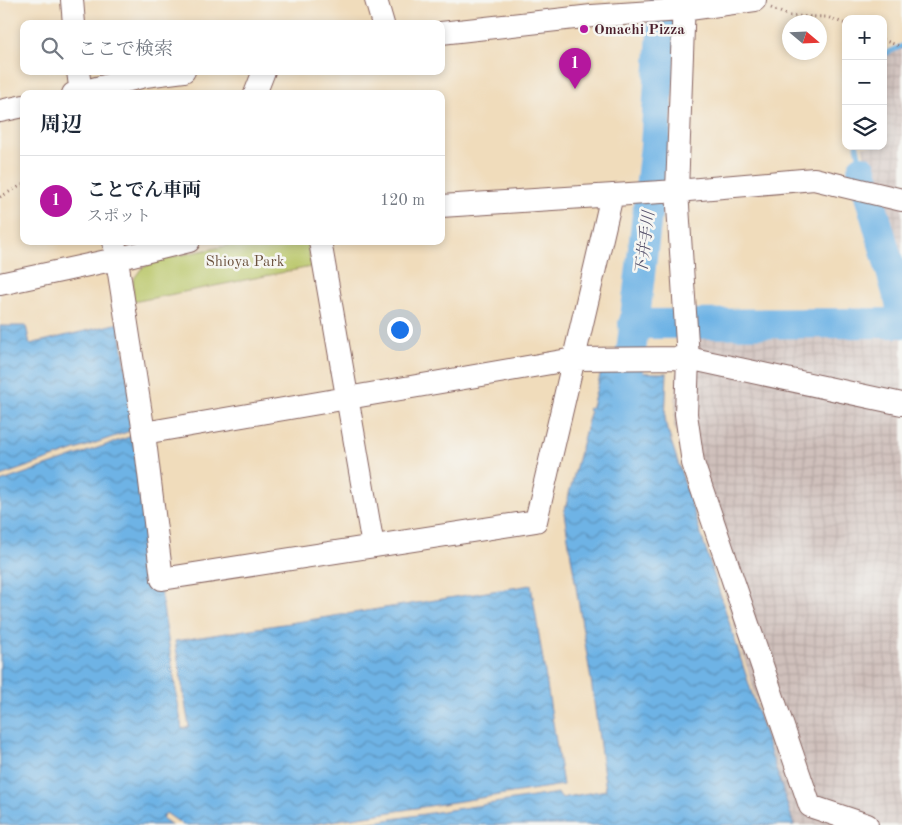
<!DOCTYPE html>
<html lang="ja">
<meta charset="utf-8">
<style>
body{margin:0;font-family:"Old Standard TT","Noto Serif JP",serif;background:#f2f2f3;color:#1f2937}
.controls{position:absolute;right:15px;top:15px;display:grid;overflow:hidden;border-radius:10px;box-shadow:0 2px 8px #0003}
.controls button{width:45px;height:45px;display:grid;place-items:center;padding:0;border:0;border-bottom:1px solid #e0e1e3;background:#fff;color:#1f2937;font:25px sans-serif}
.compass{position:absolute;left:782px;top:15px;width:45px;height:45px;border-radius:50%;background:#fff;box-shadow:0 2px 8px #0003;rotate:109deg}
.you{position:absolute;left:399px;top:329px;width:18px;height:18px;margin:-12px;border:4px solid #fff;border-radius:50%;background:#1a73e8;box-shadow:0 0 0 8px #1a73e833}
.badge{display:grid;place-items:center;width:32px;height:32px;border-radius:50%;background:#b5179e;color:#fff;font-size:16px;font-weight:700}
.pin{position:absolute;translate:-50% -41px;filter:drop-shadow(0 1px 2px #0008)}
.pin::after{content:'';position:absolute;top:26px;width:18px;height:15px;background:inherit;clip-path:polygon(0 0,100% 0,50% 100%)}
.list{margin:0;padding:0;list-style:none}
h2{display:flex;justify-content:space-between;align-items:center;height:65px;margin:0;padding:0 20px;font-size:21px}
h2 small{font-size:16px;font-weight:400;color:#747a83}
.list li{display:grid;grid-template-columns:32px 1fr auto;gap:15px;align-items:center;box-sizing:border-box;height:90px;padding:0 20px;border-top:1px solid #e0e1e3}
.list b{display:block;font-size:19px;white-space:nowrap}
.list p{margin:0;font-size:16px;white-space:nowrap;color:#747a83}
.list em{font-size:16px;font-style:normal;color:#747a83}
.icon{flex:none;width:28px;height:28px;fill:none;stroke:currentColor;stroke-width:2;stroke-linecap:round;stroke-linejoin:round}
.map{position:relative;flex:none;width:902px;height:825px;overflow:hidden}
.search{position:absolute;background:#fff;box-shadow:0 2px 8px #0003;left:20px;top:20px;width:425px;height:55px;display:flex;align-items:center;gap:12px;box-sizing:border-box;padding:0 18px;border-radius:10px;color:#747a83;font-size:19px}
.panel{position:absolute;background:#fff;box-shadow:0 2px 8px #0003;left:20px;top:90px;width:425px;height:155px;border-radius:10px}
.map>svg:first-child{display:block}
.industrial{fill:url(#industrial-grid)}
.park{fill:#b9c668;stroke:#82724a}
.water{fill:url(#water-waves);stroke:#5c6988}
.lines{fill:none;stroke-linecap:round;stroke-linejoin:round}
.stream{stroke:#6eb3e5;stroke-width:5}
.river{stroke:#6eb3e5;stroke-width:30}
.minor-casing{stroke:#84615d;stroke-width:24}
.path{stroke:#84615d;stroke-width:3;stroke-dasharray:1 4;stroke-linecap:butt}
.minor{stroke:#fff;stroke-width:22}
.poi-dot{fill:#b5179e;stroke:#f6f6f2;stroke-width:2}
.labels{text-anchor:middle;stroke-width:5;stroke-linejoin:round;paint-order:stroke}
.poi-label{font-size:15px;font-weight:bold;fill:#4a1f2b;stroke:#f6f6f2;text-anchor:start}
.park-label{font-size:15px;fill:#6b513d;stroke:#f6f6f2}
.water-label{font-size:16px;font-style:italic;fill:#57536c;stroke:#f6f6f2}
</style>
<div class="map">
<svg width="902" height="825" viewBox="0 0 902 825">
<defs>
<pattern id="industrial-grid" width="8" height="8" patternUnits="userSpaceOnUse" patternTransform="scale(1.25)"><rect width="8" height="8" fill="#cfc0bb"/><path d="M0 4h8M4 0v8" fill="none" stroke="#b3a5a1"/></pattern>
<pattern id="water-waves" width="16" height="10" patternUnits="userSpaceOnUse" patternTransform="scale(1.25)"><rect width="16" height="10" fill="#6eb3e5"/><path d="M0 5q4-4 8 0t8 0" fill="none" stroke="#5c91ba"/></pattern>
</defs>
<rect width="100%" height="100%" fill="#f6f6f2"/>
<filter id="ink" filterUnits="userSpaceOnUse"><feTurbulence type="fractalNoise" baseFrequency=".02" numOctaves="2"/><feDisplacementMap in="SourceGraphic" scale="10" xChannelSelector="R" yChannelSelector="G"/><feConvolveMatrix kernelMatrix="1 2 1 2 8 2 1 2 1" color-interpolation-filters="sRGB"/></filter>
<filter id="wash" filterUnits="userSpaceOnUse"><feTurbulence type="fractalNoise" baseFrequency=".0096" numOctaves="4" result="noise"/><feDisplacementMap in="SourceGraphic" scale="20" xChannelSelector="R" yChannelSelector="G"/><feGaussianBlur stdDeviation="1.12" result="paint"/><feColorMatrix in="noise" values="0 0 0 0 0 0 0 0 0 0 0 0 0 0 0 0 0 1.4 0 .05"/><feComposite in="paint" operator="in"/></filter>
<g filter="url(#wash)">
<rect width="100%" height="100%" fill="#f0dcbb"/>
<path class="industrial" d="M902,47V308L862,146H883V56Z
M902,323V825H794L674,425L679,335Z"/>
<path class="park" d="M250,241H307L311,267L133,302V280L141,269L157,260Z"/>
<path class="water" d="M119,323L134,421L130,431L0,476V326H26L30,344Z
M601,372L667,373L665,422L794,825H354L558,793L561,798L606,790L591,680L564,513L590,413L588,409L592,407Z
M132,436L137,440L182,729L189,727L175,641L531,585L563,785L308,825H183L166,813L162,818L172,825H0V482Z"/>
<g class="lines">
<path class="stream" d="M883,55L902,46
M846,76V90
M857,146L862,170"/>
<path class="river" d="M862,170L902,310
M633,324L902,323
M624,412L655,146L664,0"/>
</g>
</g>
<g filter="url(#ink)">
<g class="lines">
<defs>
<path id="minor" d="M72,0L74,24
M376,0L383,24
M441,33L592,16L682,10L755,0
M78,71L81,94
M73,94L145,76L184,71
M255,94L264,71
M0,111L24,106
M441,206L677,191L814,179L902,200
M114,241L144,433L162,579L536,521L612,195
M320,241L373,546
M0,284L116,259L189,241
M144,433L574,359L688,358L677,191L684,0
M867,825L810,806L693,463L686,414L688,358L902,404"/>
</defs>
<use href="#minor" class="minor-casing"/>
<path class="path" d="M771,8L789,16L827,17L846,24
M883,40L902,47
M0,197L24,184"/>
<use href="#minor" class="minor"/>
</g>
</g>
<circle class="poi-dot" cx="584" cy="29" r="5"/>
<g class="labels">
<g class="poi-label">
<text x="594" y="34">Omachi Pizza</text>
</g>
<g class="park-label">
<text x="245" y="266">Shioya Park</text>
</g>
<g class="water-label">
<text transform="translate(644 243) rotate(-83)" y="6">下井手川</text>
</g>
</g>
</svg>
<div class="controls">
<button>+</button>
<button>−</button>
<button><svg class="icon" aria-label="layers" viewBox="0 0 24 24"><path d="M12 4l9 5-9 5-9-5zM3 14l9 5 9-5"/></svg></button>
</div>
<svg class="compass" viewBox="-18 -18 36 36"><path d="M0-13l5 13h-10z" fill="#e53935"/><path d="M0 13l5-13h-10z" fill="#747a83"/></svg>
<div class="you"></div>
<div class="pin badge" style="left:575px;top:89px">1</div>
<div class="search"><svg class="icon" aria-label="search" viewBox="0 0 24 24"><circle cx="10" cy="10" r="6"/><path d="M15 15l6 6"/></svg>ここで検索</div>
<section class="panel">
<h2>周辺<small></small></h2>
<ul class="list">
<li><span class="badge">1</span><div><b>ことでん車両</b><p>スポット</p></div><em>120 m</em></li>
</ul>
</section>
</div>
